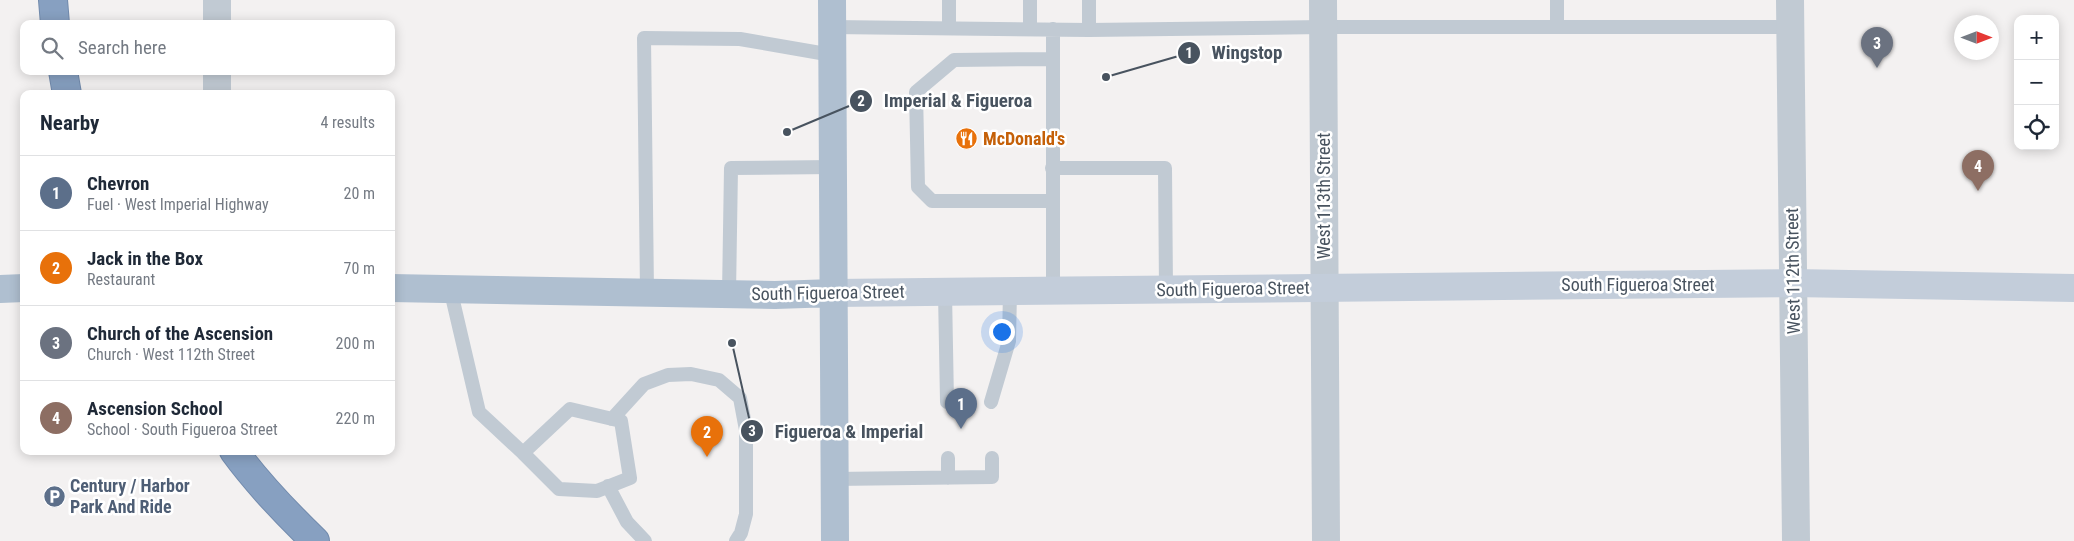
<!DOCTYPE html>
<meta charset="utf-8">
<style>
body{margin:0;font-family:"Roboto Condensed",sans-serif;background:#f2f2f3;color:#1f2937}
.controls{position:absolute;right:15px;top:15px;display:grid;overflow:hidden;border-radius:10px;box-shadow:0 2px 12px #0003}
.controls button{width:45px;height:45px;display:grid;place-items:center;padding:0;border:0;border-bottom:1px solid #e0e1e3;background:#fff;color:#1f2937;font:25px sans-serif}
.compass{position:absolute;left:1954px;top:15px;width:45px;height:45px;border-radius:50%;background:#fff;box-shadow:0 2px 12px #0003;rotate:90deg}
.you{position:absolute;left:1001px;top:331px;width:18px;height:18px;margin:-12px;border:4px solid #fff;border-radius:50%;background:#1a73e8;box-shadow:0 0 0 8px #1a73e833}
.badge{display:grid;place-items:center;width:32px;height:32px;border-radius:50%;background:#7c3aed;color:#fff;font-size:16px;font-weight:700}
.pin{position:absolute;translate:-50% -41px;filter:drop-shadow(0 1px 2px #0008)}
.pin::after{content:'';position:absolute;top:26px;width:18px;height:15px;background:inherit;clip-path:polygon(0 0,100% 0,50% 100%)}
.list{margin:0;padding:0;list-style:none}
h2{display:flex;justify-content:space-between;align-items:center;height:65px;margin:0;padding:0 20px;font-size:21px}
h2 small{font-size:16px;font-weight:400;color:#747a83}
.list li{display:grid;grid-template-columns:32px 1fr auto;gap:15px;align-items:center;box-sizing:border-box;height:75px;padding:0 20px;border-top:1px solid #e0e1e3}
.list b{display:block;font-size:19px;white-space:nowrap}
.list p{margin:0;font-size:16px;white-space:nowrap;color:#747a83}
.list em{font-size:16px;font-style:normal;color:#747a83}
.icon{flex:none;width:28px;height:28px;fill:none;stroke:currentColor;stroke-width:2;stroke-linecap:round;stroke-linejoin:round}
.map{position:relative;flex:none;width:2074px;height:541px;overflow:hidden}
.search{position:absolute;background:#fff;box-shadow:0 2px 12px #0003;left:20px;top:20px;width:375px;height:55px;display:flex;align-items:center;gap:12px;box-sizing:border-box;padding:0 18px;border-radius:10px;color:#747a83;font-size:19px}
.panel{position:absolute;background:#fff;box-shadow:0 2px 12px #0003;left:20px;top:90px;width:375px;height:365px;border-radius:10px}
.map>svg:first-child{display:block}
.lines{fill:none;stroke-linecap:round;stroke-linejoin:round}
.highway-casing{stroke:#728bad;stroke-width:30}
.lane{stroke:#c1cad3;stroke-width:14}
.street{stroke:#c1cad3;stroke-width:28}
.secondary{stroke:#c3cdda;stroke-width:28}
.primary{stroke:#afbfd0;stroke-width:28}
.highway{stroke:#87a0c1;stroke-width:28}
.labels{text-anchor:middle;stroke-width:5;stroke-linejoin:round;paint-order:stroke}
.food-label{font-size:18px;font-weight:bold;fill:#c56008;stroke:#fff;text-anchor:start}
.street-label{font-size:18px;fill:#48535f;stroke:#fff}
.service-label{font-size:18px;font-weight:bold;fill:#4e5e75;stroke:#fff;text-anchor:start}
.leader{fill:none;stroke:#48535f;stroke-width:2}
.callout-dot{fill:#48535f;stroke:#fff;stroke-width:2}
.mark-label{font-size:15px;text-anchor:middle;font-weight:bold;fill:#fff}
.callout-label{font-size:19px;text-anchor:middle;font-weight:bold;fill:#48535f;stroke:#fff;stroke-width:5;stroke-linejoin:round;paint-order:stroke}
</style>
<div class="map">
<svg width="2074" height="541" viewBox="0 0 2074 541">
<rect width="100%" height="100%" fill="#f3f1f1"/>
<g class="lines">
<defs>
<path id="highway" d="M53,0L55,24
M63,71L67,94
M234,451C258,484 286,513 315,541"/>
</defs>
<use href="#highway" class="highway-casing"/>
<path class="lane" d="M949,0V28
M1030,0V29
M1089,0V30
M1557,0V27
M832,27L1089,30L1323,27H1790
M1053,29V291
M1053,59L954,60L916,92L918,187L932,201H1053
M1052,168H1165L1166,290
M450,288L479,412L523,453L570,409L621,421L630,478L597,491L559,489L523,453
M647,292L644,38L740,39L832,55
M945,292L947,402
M729,294L731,168L833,167
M991,402L1009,341L1010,291
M612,419L644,384L668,375L691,374L719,380L740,398L746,430V514L741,533L736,541
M948,458V478
M834,479L992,477V458
M608,486L627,522L645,541"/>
<path class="street" d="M1323,0L1326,541
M1790,0L1796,541
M217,24V0
M217,94V71"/>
<path class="secondary" d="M834,293L1793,283L2074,288"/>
<path class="primary" d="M832,0L835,541
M391,288L775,295L834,293
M0,289L24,288"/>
<use href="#highway" class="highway"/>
</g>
<defs>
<symbol id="restaurant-disc" viewBox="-11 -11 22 22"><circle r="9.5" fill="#e8710a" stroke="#fff"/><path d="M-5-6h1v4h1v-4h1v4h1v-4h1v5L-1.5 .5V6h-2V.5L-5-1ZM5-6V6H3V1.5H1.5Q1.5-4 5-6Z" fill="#fff"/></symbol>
<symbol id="parking-disc" viewBox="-11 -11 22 22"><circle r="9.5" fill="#5c6f8a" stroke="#fff"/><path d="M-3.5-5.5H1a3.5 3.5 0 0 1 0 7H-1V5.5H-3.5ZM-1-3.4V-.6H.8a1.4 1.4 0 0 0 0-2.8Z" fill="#fff"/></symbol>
</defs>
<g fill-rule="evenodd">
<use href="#restaurant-disc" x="954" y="126" width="25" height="25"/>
<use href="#parking-disc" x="42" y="484" width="25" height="25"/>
</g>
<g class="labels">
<g class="food-label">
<text x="983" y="145">McDonald's</text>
</g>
<g class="street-label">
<text transform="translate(1324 196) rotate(-90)" y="6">West 113th Street</text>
<text transform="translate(1793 271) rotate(-91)" y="6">West 112th Street</text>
<text x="1638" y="291">South Figueroa Street</text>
<text transform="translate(1233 289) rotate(-1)" y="6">South Figueroa Street</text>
<text transform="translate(828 293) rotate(-1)" y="6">South Figueroa Street</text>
</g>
<g class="service-label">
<text x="70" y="492">Century / Harbor<tspan x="70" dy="21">Park And Ride</tspan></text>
</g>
</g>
<path class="leader" d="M1106 77L1189 53M787 132L861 101M732 343L752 431"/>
<g class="callout-dot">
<circle cx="1106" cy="77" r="5"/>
<circle cx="787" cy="132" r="5"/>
<circle cx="732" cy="343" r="5"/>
<circle cx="1189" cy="53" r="12"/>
<circle cx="861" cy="101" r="12"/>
<circle cx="752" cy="431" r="12"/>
</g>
<g class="mark-label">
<text x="1189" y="58">1</text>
<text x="861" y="106">2</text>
<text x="752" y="436">3</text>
</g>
<g class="callout-label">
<text x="1247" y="59">Wingstop</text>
<text x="958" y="107">Imperial &amp; Figueroa</text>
<text x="849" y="438">Figueroa &amp; Imperial</text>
</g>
</svg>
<div class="controls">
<button>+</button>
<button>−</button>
<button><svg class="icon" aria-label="locate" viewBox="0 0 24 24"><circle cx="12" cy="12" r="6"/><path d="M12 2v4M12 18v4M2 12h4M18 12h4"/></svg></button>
</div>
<svg class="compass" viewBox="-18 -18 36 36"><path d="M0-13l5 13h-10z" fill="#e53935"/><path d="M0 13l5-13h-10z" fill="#747a83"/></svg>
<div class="you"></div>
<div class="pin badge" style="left:961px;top:429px;background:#5c6f8a">1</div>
<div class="pin badge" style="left:707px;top:457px;background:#e8710a">2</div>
<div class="pin badge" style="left:1877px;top:68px;background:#6b7280">3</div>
<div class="pin badge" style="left:1978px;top:191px;background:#8d6e63">4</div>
<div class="search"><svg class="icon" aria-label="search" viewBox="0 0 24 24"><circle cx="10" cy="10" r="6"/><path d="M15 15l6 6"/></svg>Search here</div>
<section class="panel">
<h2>Nearby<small>4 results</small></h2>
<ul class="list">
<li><span class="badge" style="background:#5c6f8a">1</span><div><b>Chevron</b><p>Fuel · West Imperial Highway</p></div><em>20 m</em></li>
<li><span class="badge" style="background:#e8710a">2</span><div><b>Jack in the Box</b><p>Restaurant</p></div><em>70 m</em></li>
<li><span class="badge" style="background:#6b7280">3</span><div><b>Church of the Ascension</b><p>Church · West 112th Street</p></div><em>200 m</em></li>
<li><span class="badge" style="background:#8d6e63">4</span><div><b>Ascension School</b><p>School · South Figueroa Street</p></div><em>220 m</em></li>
</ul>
</section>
</div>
